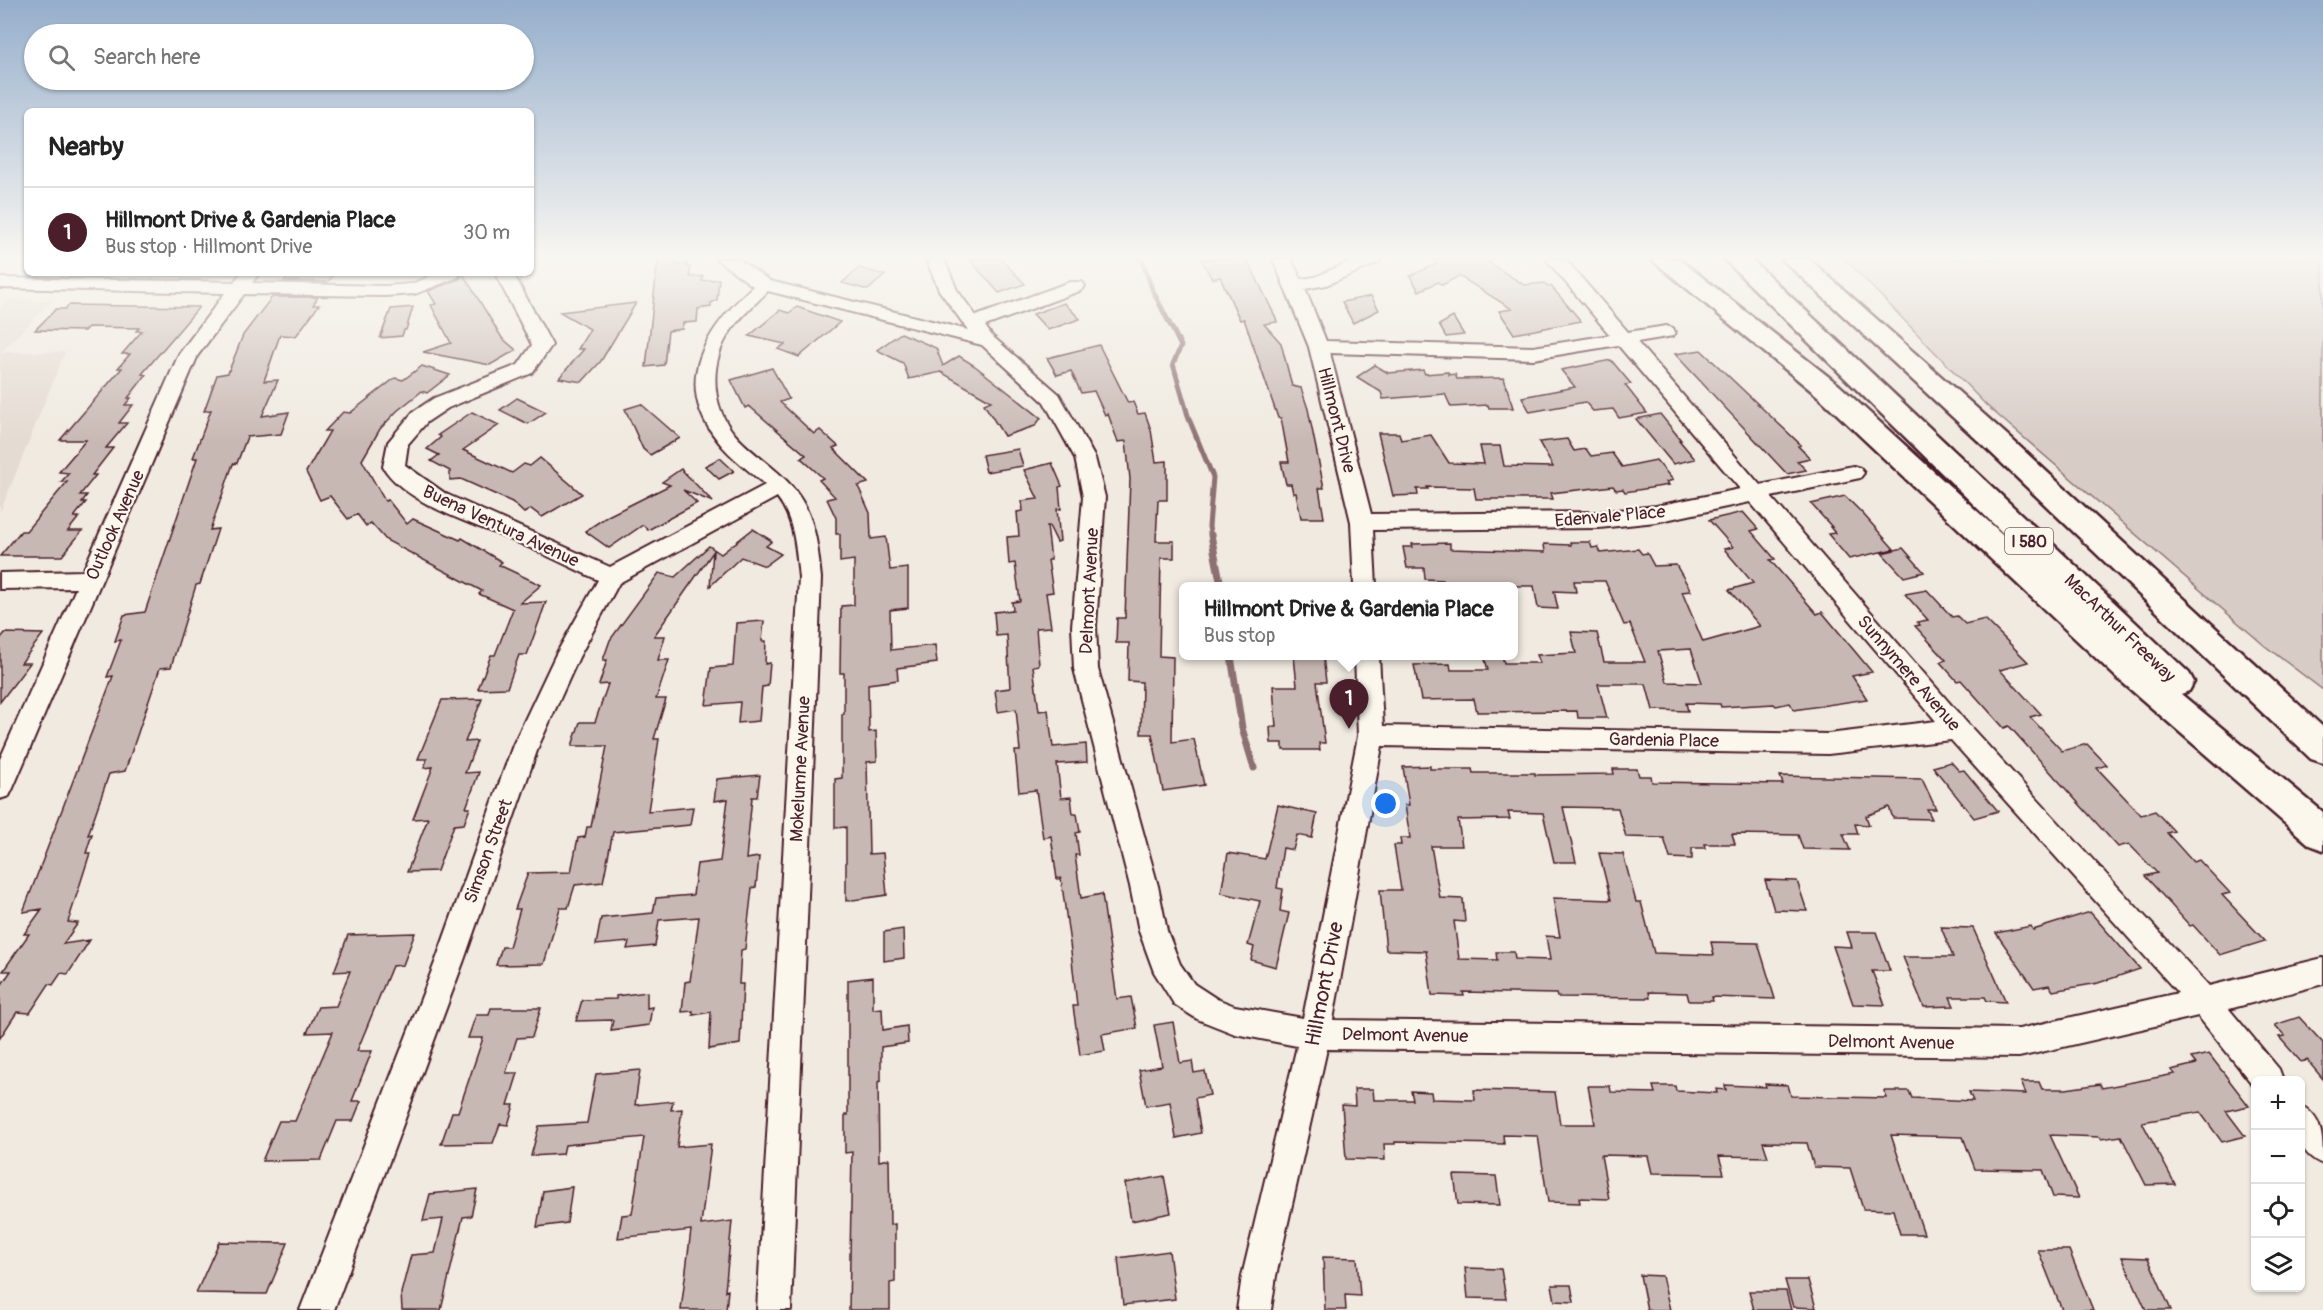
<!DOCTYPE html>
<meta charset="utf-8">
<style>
body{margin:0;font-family:Pangolin,sans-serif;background:#f2f2f2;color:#222}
.controls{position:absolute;right:18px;bottom:18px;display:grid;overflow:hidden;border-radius:9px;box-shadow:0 2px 4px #0004}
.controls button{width:54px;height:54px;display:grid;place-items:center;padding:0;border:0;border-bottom:2px solid #e0e0e0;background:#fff;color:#222;font:30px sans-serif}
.you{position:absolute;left:1386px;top:804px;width:21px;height:21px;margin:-15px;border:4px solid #fff;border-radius:50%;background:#1a73e8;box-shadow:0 0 0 9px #1a73e833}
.badge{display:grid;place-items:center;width:39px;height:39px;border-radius:50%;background:#4a1f2b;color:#fff;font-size:20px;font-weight:700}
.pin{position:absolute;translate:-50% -50px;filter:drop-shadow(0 2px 3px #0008)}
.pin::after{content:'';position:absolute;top:32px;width:21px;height:18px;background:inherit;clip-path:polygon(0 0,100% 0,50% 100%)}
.popup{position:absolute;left:1179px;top:582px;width:339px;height:78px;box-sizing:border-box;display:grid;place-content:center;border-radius:9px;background:#fff;filter:drop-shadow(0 2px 4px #0005);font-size:20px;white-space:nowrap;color:#767676}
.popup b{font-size:22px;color:#222}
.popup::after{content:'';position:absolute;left:50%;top:100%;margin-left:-12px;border:12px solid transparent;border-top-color:#fff}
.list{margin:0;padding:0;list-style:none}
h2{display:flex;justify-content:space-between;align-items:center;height:78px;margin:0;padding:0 24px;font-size:26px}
h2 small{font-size:20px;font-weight:400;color:#767676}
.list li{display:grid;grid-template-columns:39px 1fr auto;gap:18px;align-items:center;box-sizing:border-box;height:90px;padding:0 24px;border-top:2px solid #e0e0e0}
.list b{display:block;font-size:22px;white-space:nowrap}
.list p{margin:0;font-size:20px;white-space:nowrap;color:#767676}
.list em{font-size:20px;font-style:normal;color:#767676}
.icon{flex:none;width:33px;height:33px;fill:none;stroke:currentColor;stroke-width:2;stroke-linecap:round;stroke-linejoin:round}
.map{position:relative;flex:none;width:2323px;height:1310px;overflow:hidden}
.search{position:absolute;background:#fff;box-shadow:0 2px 4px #0004;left:24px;top:24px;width:510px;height:66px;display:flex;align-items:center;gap:15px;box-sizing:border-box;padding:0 21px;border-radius:33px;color:#767676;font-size:22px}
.panel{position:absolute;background:#fff;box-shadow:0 2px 4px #0004;left:24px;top:108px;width:510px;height:168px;border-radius:9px}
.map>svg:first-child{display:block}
.built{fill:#e4dbd2}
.green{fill:#d8ccc6;stroke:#917678;stroke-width:1.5}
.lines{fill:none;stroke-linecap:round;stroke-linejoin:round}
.stream-far1{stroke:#8c6f72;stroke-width:5}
.stream{stroke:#8c6f72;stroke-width:7}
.building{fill:#c8b8b3;stroke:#4a1f2b;stroke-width:1.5;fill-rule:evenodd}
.minor-casing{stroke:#4a1f2b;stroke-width:4}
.highway-casing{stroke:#4a1f2b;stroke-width:5}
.minor{fill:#fbf7ec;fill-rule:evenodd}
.highway{fill:#fbf7ec;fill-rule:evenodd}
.labels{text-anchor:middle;stroke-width:4.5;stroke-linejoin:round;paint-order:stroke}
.shield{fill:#fbf7ec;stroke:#7f6065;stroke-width:1.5}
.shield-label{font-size:16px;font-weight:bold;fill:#4a1f2b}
.street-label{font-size:18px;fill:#4a1f2b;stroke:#fbf7ec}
.near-street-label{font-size:21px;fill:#4a1f2b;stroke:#fbf7ec}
</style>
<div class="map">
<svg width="2323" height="1310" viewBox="0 0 2323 1310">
<rect width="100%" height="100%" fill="#f0eae0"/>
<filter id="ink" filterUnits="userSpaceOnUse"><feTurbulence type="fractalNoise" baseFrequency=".0167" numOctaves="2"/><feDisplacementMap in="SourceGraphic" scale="12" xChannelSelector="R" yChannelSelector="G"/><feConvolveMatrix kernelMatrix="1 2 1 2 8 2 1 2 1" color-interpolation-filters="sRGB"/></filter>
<g filter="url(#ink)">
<path class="built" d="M8,300L52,301L1,352H65L0,512V308Z"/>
<path class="green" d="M1845,259H2323V690L2265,646L1986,405Z"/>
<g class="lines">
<path class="stream-far1" d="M1139,259L1142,260L1152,289L1181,346L1173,364L1189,419L1213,477L1209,527L1211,537"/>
<path class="stream" d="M1211,535L1221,586
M1231,656L1242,728L1254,768"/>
</g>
<path class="building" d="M658,259H676L675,264L679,263V265L687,264V267H690V277L703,276L702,281L719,279L717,300L711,303V307L698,309L697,322L683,323L682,329L668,331L664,365L646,367Z
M969,259H1001L1025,284L999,293Z
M1201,259H1247L1276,318L1277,322L1264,324L1281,343L1292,386L1301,388L1308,409L1324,488H1319L1324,518H1301L1296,493H1293L1291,484H1286L1281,462H1289L1281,418H1278L1244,319L1240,320L1220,277L1212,279Z
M1432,259H1494L1488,262L1524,285L1545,283L1548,287L1551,286L1581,321L1514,334L1499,311L1512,309L1459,276L1442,285L1438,282L1419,291L1410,276L1438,263Z
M859,268L885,275L868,290L842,283Z
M291,273H335L328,282L284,281Z
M463,274L502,338L516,350L490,365L423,352L451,343L431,305L436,304L428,291L459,279Z
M1371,296L1379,310L1353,323L1342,302Z
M272,297H318L313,305H319L296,336L280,335L264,381L278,380L262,416L289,412L281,434L247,437L237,463L233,464L210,530L218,529L200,584L196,585L171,667L160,668L125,771L109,774L88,835L92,834L86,853H90L68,922L78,923L63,944L90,940L68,974L61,973L53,985L49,984L30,1013L17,1012L0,1038V987L11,971H3L29,934H24L42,909L23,912L113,676L107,677L121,640L115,641L124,615L145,612L197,458H193L211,410L204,411L217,375L228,373L243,335Z
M636,303L601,361L582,382L559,378L584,349H578L590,329L560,312Z
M1064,303L1080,319L1048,330L1033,314Z
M69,305L199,307L142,374L146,375L128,398H131L125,405H133L119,423H127L106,448H113L92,475H96L80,495H87L82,502H86L74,517H79L68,531H82L62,556H0L21,531H26L67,482H61L69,473L59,472L86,440H60L122,368H118L130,354H122L142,331H136L139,328L88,327L84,331L35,330L56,309H65Z
M413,307L406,330H404L402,336L380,338L391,309Z
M797,307L840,322L799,357L778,349L785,344L749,336L780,310L789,313Z
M1453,317L1464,335L1446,337L1439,325Z
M901,333L936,348L943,366L959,356L975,366L1041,418L1035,426L1004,436L984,404L991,401L941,372L909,379L903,363L877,350Z
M1099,345L1128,403L1133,402L1138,414L1145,413L1151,430L1156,462L1167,461V500H1158L1156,541H1174V558H1161L1159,656L1173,657L1172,742L1194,739L1204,785L1163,791L1152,734H1141L1142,682L1128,681L1129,643H1116L1117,618H1125L1130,479L1126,441L1118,442L1108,414L1105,415L1094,391L1081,393L1071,371L1057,375L1047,358Z
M1701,350L1801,445L1798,446L1810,458L1797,461L1806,470L1787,474L1675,354Z
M1611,360L1631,384L1625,385L1647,413L1619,418L1613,409L1593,411L1585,402L1530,412L1522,397L1575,387L1561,370Z
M1375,365L1388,373L1423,370L1425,374L1448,372L1449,375L1455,374L1457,379L1504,378L1513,408H1489L1488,405L1451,407L1445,394L1383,399L1381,392L1357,377Z
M422,366L450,375L427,393L422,391L397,411L380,429L362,460L385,501L388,500L407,524L413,519L460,540L462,538L502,562L499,565L541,585L520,603L546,602L527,655H519L507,688L478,689L491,655H495L513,609L479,594L482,591L386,540L371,523L366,526L357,514L348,519L330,496L320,500L306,472L330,431H325L343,412L350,413L395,378L403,380Z
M772,368L789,399L780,402L814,434L820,430L838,446L833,448L868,483L858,486L870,513L871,539L886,537L890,570L908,568V608L890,610L891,650L935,645L937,663L897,668L898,680L868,684L869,732L876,731L877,761L867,762L869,854L883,853L887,895L846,901V827L835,828V779L842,778V714H844V673H840L841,606L854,605V560L840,562V534H836V518L827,499L835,497L819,480L823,478L801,458L806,455L749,406L745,408L731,380Z
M517,398L546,412L528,424L500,410Z
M641,404L680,438L650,455L643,449L625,409Z
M472,412L499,425L463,450L512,473L524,464L530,466L540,458L582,494L542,517L531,509L524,513L512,502L461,479L450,480V471L431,461L439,455L427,449L441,437L438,435Z
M1660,414L1681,440H1679L1695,459L1673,464L1636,419Z
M1378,433H1399L1401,440L1431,435L1449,463L1484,464L1480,446H1500L1504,466L1553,467L1539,442L1567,439L1574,451L1586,449L1591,456L1612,453L1622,467L1656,460L1673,480L1666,482L1669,485L1625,492L1623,489L1616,490L1613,486L1551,493L1553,499H1476L1474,488L1427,487L1428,489H1417L1418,495L1393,496Z
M1018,449L1023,466L986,472L982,455Z
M720,458L734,471L719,479L705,466Z
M1052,463L1062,486L1059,487L1061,509H1057L1060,541L1057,542L1049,526H1047L1051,560H1048L1053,592L1046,593L1051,627L1036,628L1039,665L1033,666L1039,711L1048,710L1053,747L1086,744L1087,762L1057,764L1061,798L1071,797L1073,814H1077L1080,832L1076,833L1079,855H1075L1081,898L1102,894L1117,999L1131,997L1137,1028L1102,1034L1105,1051L1080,1055L1073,1006H1077L1071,951L1061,878L1057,879L1051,836L1043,838L1036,790L1019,792L1015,751H1020L1016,709L998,712L995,690L1010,688L1007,635L996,636L994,612L1013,610L1012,602L1020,601L1015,563L1009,564L1007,537L1019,536L1017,512L1023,511L1022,501L1038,499L1024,470Z
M681,469L713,502L683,490L697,503L648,530L643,525L609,548L585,531L608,516L670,485L662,482Z
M1845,496L1863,514L1894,549L1849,559L1828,534L1835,533L1830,527H1832L1811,504Z
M1743,512L1758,529L1751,531L1775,559L1770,560L1817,614L1822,612L1872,672L1852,676L1867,699L1794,710L1790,703L1776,706L1774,704L1721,707L1720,704L1686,703L1688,711L1653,710L1646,684H1598L1607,718H1578L1577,711L1477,712L1474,699L1421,700L1414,665L1450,664L1451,670H1488L1484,656H1502L1504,663H1540L1537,655L1576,653L1571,632L1597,633L1604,662H1645L1630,624L1624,625L1605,581H1574L1576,592L1554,591L1558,609L1538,608L1534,586H1444L1443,580L1425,579L1424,568H1407L1403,547H1413L1412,544L1450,543V549L1545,552L1544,544L1571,545L1570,542H1590L1592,548L1598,547L1601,553L1638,549L1642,554L1647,553L1654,566L1676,565L1691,591L1682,592L1703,642L1760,626L1729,590L1753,583L1724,549L1733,547L1709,520ZM1691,649L1702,683L1667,682L1658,651Z
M753,529L772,541L766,546L781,554L765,566L741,557L710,586L713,552L654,636H665L658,660H669L656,699H666L654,739H659L648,811L693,807L690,825L613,832L603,882L575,885L568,908H560L544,964L496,965L502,947H509L520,909H515L528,873L571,872L578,838L585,837L587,827H591L607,746H572L580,722H595L608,684L599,685L607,660H603L610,640L659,573L675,577L709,546L721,554Z
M1903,548L1924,572L1904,577L1882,553Z
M1927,590L1952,617L1957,616L1965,624L1985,619L2028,662L2000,670L2041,714L2030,717L2062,751L2087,744L2107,765L2097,768L2141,815L2155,811L2174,831L2167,833L2193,862L2199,860L2230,893L2222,895L2265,941L2220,955L2193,925L2190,926L2145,876L2157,873L2129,844L2118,847L2009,726L2004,728L1961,680L1957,681L1940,662L1946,660L1915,626L1920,625L1917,622L1928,620L1905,594Z
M764,621L762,641H766L765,664L770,663L768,686L762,687L759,721L738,723L740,702L706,705L711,668L733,666L736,623Z
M5,633L43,634L21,663H30L0,702V639Z
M1294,656H1323L1326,682H1317L1325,743H1319L1320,750H1283V743H1271L1270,727H1276L1273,686H1297Z
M482,699L465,742L477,741L465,773L479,772L466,808H470L464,824L454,825L437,871L407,872L428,818L413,819L433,767L424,768L427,759H418L442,700Z
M1951,762L1959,771L1964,770L1998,811L1974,818L1933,767Z
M1430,766V769H1472L1473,773H1535V775L1614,774L1613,769H1637L1639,776H1651L1652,782L1783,784L1780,776L1922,779L1936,809H1927L1932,819L1893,818L1889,807L1866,816L1869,825L1855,824L1858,834H1843L1850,850L1803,849L1798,835L1732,834L1735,844H1704L1705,848H1692V859L1670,858L1664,838L1626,837L1618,808L1563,807L1576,862H1554L1543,813L1508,812L1510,819L1458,820L1462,846H1431L1440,898L1463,899L1465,922L1454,921L1459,959L1497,960L1496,952H1514L1515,959L1550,960L1546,936L1560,937L1553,898L1611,900L1599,853L1623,854L1636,902H1641L1654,953L1714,955L1711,942L1758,943L1775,999L1712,997L1713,1001H1689L1687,993L1649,992L1650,998L1557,997L1556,994L1463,992L1464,996L1432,995L1426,951L1386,950L1380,890H1401L1394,845H1401L1400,838H1410L1405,805H1409L1403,767Z
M760,775L757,797H752L746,859L759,857L756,887L752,888L745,949L741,950L739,984H743L740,1044L709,1049L711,1012L693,1015V1011L682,1012L685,982L690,981L699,917L659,920L655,946L627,949L629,942L596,945L601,918L653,913L656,898L693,895L697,864L720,861L728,799L714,801L717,779Z
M1278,805L1317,814L1312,838L1297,835L1293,850L1283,848L1277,888L1283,889L1280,911L1289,913L1276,967L1251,960L1254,947L1248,945L1260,901L1221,893L1228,853L1265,859Z
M1765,880L1797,881L1807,911L1774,910Z
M2090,912L2140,969L2098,983L2053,991L2049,985L2034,988L1996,933L2031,926L2033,930Z
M1941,927L1973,928L2006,1002L1987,1001L1985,997H1950L1954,1006L1924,1007L1903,957H1953Z
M903,929L904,958L884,961V932Z
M1847,932H1876L1890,971H1872L1885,1005L1853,1004L1833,946L1852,947Z
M415,933L403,965L392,966L357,1051H372L352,1101H361L353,1121H337L321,1160L262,1161L279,1121H295L333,1032L307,1033L318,1007L336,1006L350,971L334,972L348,935Z
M873,977V1009L882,1008L883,1030L907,1026L908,1043L881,1047V1081L878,1082L879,1161L889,1159L890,1225L895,1224V1282L890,1283V1310H849L852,1152L845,1153V1115H848V980Z
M647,992V1008L652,1007L649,1025L611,1030L613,1020L576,1021L582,1000L616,999V996Z
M491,1008H541L532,1037L517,1038L506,1073H518L508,1105H514L508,1125L500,1124L493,1143L441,1144L452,1112H458L483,1038H468L476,1015H489Z
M2299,1017L2323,1043V1079L2307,1060L2301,1062L2279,1037L2285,1036L2275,1025Z
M1173,1022L1180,1063L1192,1061L1194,1073L1205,1071L1210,1095L1195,1098L1201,1133L1176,1138L1170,1102L1146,1106L1139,1070L1162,1066L1154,1025Z
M2209,1054L2249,1106L2226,1111L2245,1136L2222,1142L2200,1112L2142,1122L2175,1184L2146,1185L2121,1136L2101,1139L2100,1137L2050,1135L2079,1198L2053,1197L2043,1170L1975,1169L1963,1137L1891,1135L1924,1234H1900L1893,1210L1863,1209L1850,1168L1814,1167L1807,1143L1763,1142L1768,1157L1719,1156L1724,1174L1652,1173L1648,1156L1601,1155L1609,1199L1579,1198L1580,1203L1548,1202L1538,1136L1503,1135L1504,1144L1395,1142V1144H1384L1385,1160L1346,1159L1342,1105L1355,1106L1354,1089H1373L1374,1100H1413L1411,1091L1431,1092L1432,1099L1475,1100L1474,1090L1555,1092L1560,1124H1595L1588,1086H1610L1611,1092L1655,1093L1653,1086H1675L1676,1091L1717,1093L1716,1089L1726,1090L1725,1085L1766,1087L1765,1084L1788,1085L1791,1096L1887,1098L1884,1091H1909L1912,1098L1973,1101L1969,1092L2026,1094L2021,1082H2039L2042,1089H2066L2100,1084L2102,1088L2175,1074L2171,1070L2196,1064L2191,1058Z
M640,1070L635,1105L673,1101L671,1110L682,1109L677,1147L711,1144L701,1225L732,1221L725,1291L728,1290L726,1310H681L691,1230L618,1238L622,1215L632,1214L644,1137L565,1145L563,1154L531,1156L539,1126L587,1123L596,1074Z
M1454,1175L1496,1176L1500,1205L1458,1204Z
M1164,1176L1171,1213L1131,1221L1125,1183Z
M572,1187L567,1223L537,1227L543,1191Z
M477,1189L471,1216L463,1217L441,1310H402L401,1293L411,1255L435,1253L443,1219L423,1221L430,1194Z
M219,1242L288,1243L267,1294L196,1293Z
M2038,1250H2069L2093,1310H2062Z
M1169,1251L1175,1299L1123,1305L1118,1258Z
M1323,1257L1357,1258L1360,1296L1345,1295L1346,1310H1325Z
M2122,1257L2148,1258L2171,1310H2146Z
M1465,1268L1501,1269L1506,1299L1468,1298Z
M1640,1275L1662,1276L1670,1310H1647Z
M1785,1280H1808L1816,1308L1793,1307Z
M1552,1285H1571L1574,1302L1555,1301Z
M1749,1291H1786L1791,1310H1754Z"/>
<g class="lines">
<defs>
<path id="minor" d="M716,259H738L770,281L968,330L939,290L926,259H944L957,290L976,316L1070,282H1082L1085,286L1082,290L985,326L992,336L1059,394L1095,458L1105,497L1096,626L1098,669L1158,886L1167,931L1180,964L1194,984L1217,999L1235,1006L1303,1018L1358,736L1355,656H1379L1383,726L1828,734L1936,721L1750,502L1656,522L1599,528L1373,530L1376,586H1354L1351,522L1309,347L1273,259H1291L1301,279L1315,277L1356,259H1381L1378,263L1326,285L1305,289L1326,341L1533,347L1610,335L1546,259H1565L1628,332L1666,326L1673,328L1675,332L1673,336L1637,342L1760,485L1853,466L1860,468L1864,473L1860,478L1771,497L1966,722L2209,986L2323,958V984L2229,1009L2279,1069L2283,1080H2256V1089L2198,1016L2019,1057L1327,1049L1276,1276L1271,1310H1237L1242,1276L1297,1046L1235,1034L1197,1019L1174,1004L1154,972L1139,931L1130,886L1074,669L1072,626L1083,497L1075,458L1044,402L982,345L768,291C755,304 740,317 730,332C708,364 711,410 738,438C757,458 783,472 798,495C816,520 818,549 821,578L791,1310H757L799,578C796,550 795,520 777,497L619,583L579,657L539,745L464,960L334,1310H300L436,960L513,745L555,656L598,580C570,567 543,553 514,541C475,524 407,505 383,467L388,442L413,412L434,398L518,365L532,345L495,273H513L552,345L532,373L448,408L427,422L408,444L405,465L446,494L610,567L765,485C749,470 731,458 718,441C670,381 707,329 753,286ZM1618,345L1740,489L1656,506L1599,512L1371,514L1330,353L1533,359ZM1951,740L2178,993L2019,1029L1333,1020L1382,746L1828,754Z
M241,273H259L252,283L385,286L412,284L437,273H461L458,277L415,294L385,296L244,294L198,355L13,788L9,796L0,799V759L76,588L0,589V573L83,571L179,354L225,293L0,288V278L234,282Z
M2300,1105C2323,1117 2323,1137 2323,1164C2294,1152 2300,1131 2300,1105Z"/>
<path id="highway" d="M1651,259H1679L1839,385L2023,553L1724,259H1751L2189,673L2194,682L2189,691L2181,694L2323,812V850L2310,845L2115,676L1819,397Z
M1782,259H1809L2007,435L2323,727V763L2311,759L1987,449Z"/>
</defs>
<use href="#minor" class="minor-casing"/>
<use href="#highway" class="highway-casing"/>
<use href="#minor" class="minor"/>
<use href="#highway" class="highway"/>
</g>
</g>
<linearGradient id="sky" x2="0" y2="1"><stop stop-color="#95aecc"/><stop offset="0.58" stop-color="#f8f6f1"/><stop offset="1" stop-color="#f8f6f1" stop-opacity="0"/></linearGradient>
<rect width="2323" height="443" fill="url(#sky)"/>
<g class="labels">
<rect class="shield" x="2005" y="528" width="48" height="26" rx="4.5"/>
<g class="shield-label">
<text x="2029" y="547">I 580</text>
</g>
<g class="street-label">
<text transform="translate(1337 420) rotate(76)" y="6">Hillmont Drive</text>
<text transform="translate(1610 516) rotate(-5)" y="6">Edenvale Place</text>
<text transform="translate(115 525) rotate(-66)" y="6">Outlook Avenue</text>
<text transform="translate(501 526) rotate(25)" y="6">Buena Ventura Avenue</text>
<text transform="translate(1089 591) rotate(-87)" y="6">Delmont Avenue</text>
<text transform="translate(2120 628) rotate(44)" y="6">MacArthur Freeway</text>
<text transform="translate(1909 673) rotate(49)" y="6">Sunnymere Avenue</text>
<text transform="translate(1664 740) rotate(1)" y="6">Gardenia Place</text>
<text transform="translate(800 769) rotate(-87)" y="6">Mokelumne Avenue</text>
<text transform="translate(488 851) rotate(-70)" y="6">Simson Street</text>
<text transform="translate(1405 1035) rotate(1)" y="6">Delmont Avenue</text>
<text transform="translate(1891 1042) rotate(1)" y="6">Delmont Avenue</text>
</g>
<g class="near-street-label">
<text transform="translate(1324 984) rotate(-79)" y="7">Hillmont Drive</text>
</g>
</g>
</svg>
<div class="controls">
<button>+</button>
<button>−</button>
<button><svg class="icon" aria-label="locate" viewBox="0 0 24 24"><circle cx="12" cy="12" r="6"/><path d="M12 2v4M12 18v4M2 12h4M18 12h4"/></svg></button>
<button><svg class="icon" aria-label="layers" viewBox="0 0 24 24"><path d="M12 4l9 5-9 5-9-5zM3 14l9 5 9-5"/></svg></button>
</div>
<div class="you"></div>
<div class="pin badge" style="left:1349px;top:729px">1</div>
<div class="popup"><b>Hillmont Drive &amp; Gardenia Place</b>Bus stop</div>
<div class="search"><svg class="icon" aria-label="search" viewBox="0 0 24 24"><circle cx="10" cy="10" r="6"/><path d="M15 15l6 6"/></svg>Search here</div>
<section class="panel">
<h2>Nearby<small></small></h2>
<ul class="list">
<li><span class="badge">1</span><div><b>Hillmont Drive &amp; Gardenia Place</b><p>Bus stop · Hillmont Drive</p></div><em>30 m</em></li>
</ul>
</section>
</div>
